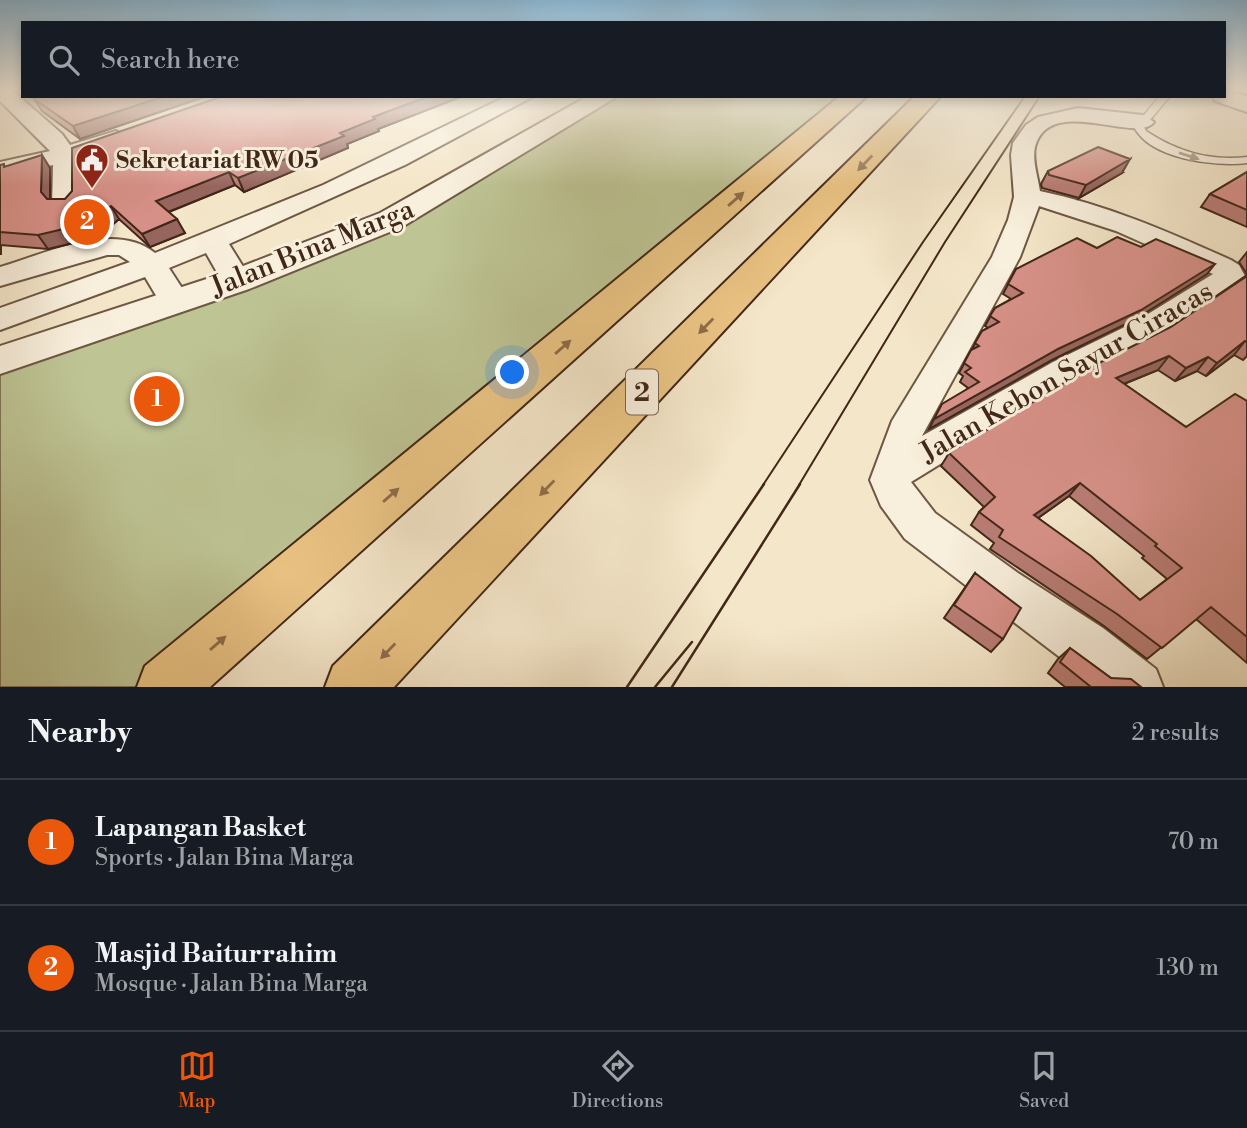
<!DOCTYPE html>
<meta charset="utf-8">
<style>
body{margin:0;font-family:"Libre Bodoni",serif;background:#20242c;color:#f1f3f6}
.you{position:absolute;left:513px;top:373px;width:24px;height:24px;margin:-18px;border:5px solid #fff;border-radius:50%;background:#1a73e8;box-shadow:0 0 0 10px #1a73e833}
.badge{display:grid;place-items:center;width:46px;height:46px;border-radius:50%;background:#ea580c;color:#fff;font-size:23px;font-weight:700}
.pin{position:absolute;translate:-50% -50%;border:4px solid #fff;box-shadow:0 2px 7px #0006}
.list{margin:0;padding:0;list-style:none}
h2{display:flex;justify-content:space-between;align-items:center;height:91px;margin:0;padding:0 28px;font-size:30px}
h2 small{font-size:23px;font-weight:400;color:#9ea1a6}
.list li{display:grid;grid-template-columns:46px 1fr auto;gap:21px;align-items:center;box-sizing:border-box;height:126px;padding:0 28px;border-top:2px solid #363941}
.list b{display:block;font-size:26px;white-space:nowrap}
.list p{margin:0;font-size:23px;white-space:nowrap;color:#9ea1a6}
.list em{font-size:23px;font-style:normal;color:#9ea1a6}
.icon{flex:none;width:38px;height:38px;fill:none;stroke:currentColor;stroke-width:2;stroke-linecap:round;stroke-linejoin:round}
.map{position:relative;flex:none;width:1247px;height:687px;overflow:hidden}
.search{position:absolute;background:#171b24;box-shadow:0 4px 10px #0003;left:21px;right:21px;top:21px;height:77px;display:flex;align-items:center;gap:18px;box-sizing:border-box;padding:0 24px;border-radius:0px;color:#9ea1a6;font-size:26px}
.sheet{height:343px;background:#171b24}
nav{display:flex;justify-content:space-around;align-items:center;box-sizing:border-box;height:98px;border-top:2px solid #363941;background:#171b24;font-size:19px;color:#9ea1a6}
nav a{display:grid;justify-items:center;gap:4px}
nav .on{color:#ea580c}
.map>svg:first-child{display:block}
.green{fill:#bec494;stroke:#807656;stroke-width:2}
.lines{fill:none;stroke-linecap:round;stroke-linejoin:round}
.service-casing{stroke:#6e5744;stroke-width:3}
.minor-casing{stroke:#6e5744;stroke-width:4}
.tertiary-casing{stroke:#6e5744;stroke-width:4}
.motorway-casing{stroke:#422718;stroke-width:4}
.service{fill:#f8efdc;fill-rule:evenodd}
.minor{fill:#f8efdc;fill-rule:evenodd}
.tertiary{fill:#f8efdc;fill-rule:evenodd}
.motorway{fill:#eac384;fill-rule:evenodd}
.tram-far1{stroke:#422718;stroke-width:2}
.tram{stroke:#422718;stroke-width:2.5}
.wall{fill:#b87c74;stroke:#422718;stroke-width:2;fill-rule:evenodd}
.shaded-wall{fill:#96655e;stroke:#422718;stroke-width:2}
.building{fill:#d69087;stroke:#422718;stroke-width:2;fill-rule:evenodd}
.oneway{fill:#9d8b7a}
.oneway2{fill:#8e6d49}
.labels{text-anchor:middle;stroke-width:6;stroke-linejoin:round;paint-order:stroke}
.far-poi-label{font-size:23px;font-weight:bold;fill:#422718;stroke:#f8efdc;text-anchor:start}
.shield{fill:#f8efdc;stroke:#796353;stroke-width:2}
.shield-label{font-size:26px;font-weight:bold;fill:#422718}
.street-label{font-size:28px;fill:#422718;stroke:#f8efdc}
</style>
<div class="map">
<svg width="1247" height="687" viewBox="0 0 1247 687">
<rect width="100%" height="100%" fill="#f4e6c9"/>
<filter id="stains"><feTurbulence type="fractalNoise" baseFrequency=".00286" numOctaves="4"/><feColorMatrix values="0 0 0 0 .2 0 0 0 0 .09 0 0 0 0 .02 0 0 0 .5 -.17"/></filter>
<radialGradient id="worn" r=".72"><stop offset=".6" stop-color="#630" stop-opacity="0"/><stop offset="1" stop-color="#630" stop-opacity=".3"/></radialGradient>
<path class="green" d="M605,96H855L166,687H0V359L391,220Z"/>
<g class="lines">
<defs>
<path id="service" d="M1160,96H1170L1144,127L1146,131C1178,152 1209,161 1247,157V163C1215,167 1150,159 1134,127Z"/>
<path id="minor" d="M0,90H12L62,134L70,145L116,131L127,138L124,143L77,159L78,204L74,210H56L52,204L53,165L0,176V162L50,151L0,101Z
M507,96H534L405,165L229,244L252,281L248,288L237,290L226,288L206,253L169,268L191,302L186,309L175,312L164,309L145,277L0,330V308L130,262L119,255H107L0,286V267C45,254 114,220 155,253L323,185Z
M1078,108L1143,115L1154,122C1138,145 1049,93 1035,147C1032,161 1038,177 1040,191C1107,205 1169,232 1231,260L1239,265L1245,276L1241,283L1159,338L1077,380L911,482L935,513L1018,573L1103,628L1156,669L1163,687H1099L905,539L881,506L870,480L892,421L992,257L1008,220L1014,197L1011,155L1013,143L1026,125L1038,117ZM1039,206L1116,231L1213,274L1135,322L1053,362L922,436L1020,257Z"/>
<path id="tertiary" d="M1224,90L1247,96V112L1215,101L1212,96H1224Z
M588,96H618L402,227L249,289L0,374V346L225,273L380,213Z"/>
<path id="motorway" d="M840,96H867L210,687H137L145,666Z
M915,96H941L394,687H325L333,666Z"/>
</defs>
<use href="#service" class="service-casing"/>
<use href="#minor" class="minor-casing"/>
<use href="#tertiary" class="tertiary-casing"/>
<use href="#motorway" class="motorway-casing"/>
<use href="#service" class="service"/>
<use href="#minor" class="minor"/>
<use href="#tertiary" class="tertiary"/>
<use href="#motorway" class="motorway"/>
<path class="tram-far1" d="M763,485L923,242L1025,96
M799,485L945,242L1040,96"/>
<path class="tram" d="M627,687L764,484
M655,687L692,642
M672,687L800,484"/>
</g>
<path class="wall" d="M207,96L80,139L42,111L34,99Z
M223,96H463L378,129L379,131L347,144L348,148L244,192L235,185L169,212L185,233L150,247L119,219L98,237L48,249L1,245V254H0V165L6,167L50,168V199H65Z
M1048,171L1122,173L1079,198L1042,188L1041,184Z
M1247,172V227L1201,207L1210,194Z
M1097,248L1207,274L1134,320L1052,360L929,429L968,388L960,382L963,376L959,373L982,331L988,328L985,326L995,308L1011,299L1003,294L1016,269Z
M1247,252V274L1239,262Z
M1247,275V356L1243,360L1234,355L1206,376L1197,371L1175,381L1158,370L1124,384L1186,427L1247,401V663L1196,619L1147,659L1104,626L990,549L994,543L971,525L979,512L984,507L941,466L949,453L1171,327ZM1069,496L1144,556L1142,558L1167,579L1140,600L1038,518Z
M975,573L1003,639L991,652L944,618Z
M1070,648L1111,678L1141,687H1065L1048,673L1058,659Z"/>
<path class="shaded-wall" d="M165,96H207L80,139L73,126Z
M429,96H463L378,129L379,131L347,144L348,148L244,192L238,178L373,117Z
M42,155L50,168V205L41,192Z
M1130,159L1122,173L1079,198L1086,185Z
M229,172L235,185L163,214L156,201Z
M111,206L119,219L98,237L48,249L38,235Z
M177,219L185,233L150,247L142,234Z
M1215,264L1207,274L1134,320L1052,360L929,429L934,419L1058,349Z
M1245,341L1234,355L1206,376L1217,363Z
M1169,356L1158,370L1106,391L1116,378Z
M1208,357L1197,371L1175,381L1186,368Z
M1080,483L1069,496L1024,528L1034,515Z"/>
<path class="building" d="M42,96H165L73,126L34,99Z
M223,96H429L373,117L375,119L340,133L344,136L238,178L229,172L156,201L177,219L142,234L111,206L89,223L38,235L0,232V165L4,164V167L42,155L41,192L47,199H65L72,191V148Z
M1098,147L1130,159L1086,185L1049,175L1048,171Z
M1247,172V210L1210,194Z
M1117,237L1141,247L1156,239L1215,264L1141,310L1058,349L934,419L942,404L979,382L965,372L971,368L964,363L971,350L979,346L975,343L982,331L999,322L990,316L995,308L1023,293L1008,284L1016,269L1077,238L1097,248Z
M1247,276V342L1245,341L1217,363L1208,357L1186,368L1169,356L1116,378L1186,427L1235,394L1247,401V637L1211,607L1162,648L1117,614L999,537L1003,530L979,512L995,497L949,453L1087,369L1171,327ZM1080,483L1157,544L1155,546L1182,568L1140,600L1091,556L1034,515Z
M975,573L1021,608L1003,639L954,605Z
M1070,648L1111,678L1131,679L1141,687H1091L1060,662Z"/>
<defs><path id="oneway-solid" d="M-6-.8H1V-3.2L6.5 0L1 3.2V.8H-6Z" transform="scale(1.75)"/></defs>
<use class="oneway" href="#oneway-solid" transform="translate(1189 156) rotate(18)"/>
<g class="oneway2">
<use href="#oneway-solid" transform="translate(865 163) rotate(134)"/>
<use href="#oneway-solid" transform="translate(736 199) rotate(-41)"/>
<use href="#oneway-solid" transform="translate(706 326) rotate(134)"/>
<use href="#oneway-solid" transform="translate(563 347) rotate(-41)"/>
<use href="#oneway-solid" transform="translate(547 488) rotate(134)"/>
<use href="#oneway-solid" transform="translate(391 495) rotate(-41)"/>
<use href="#oneway-solid" transform="translate(218 643) rotate(-41)"/>
<use href="#oneway-solid" transform="translate(388 651) rotate(134)"/>
</g>
<linearGradient id="sky" x2="0" y2="1"><stop stop-color="#89b8d6"/><stop offset="0.48" stop-color="#faf4e7"/><stop offset="1" stop-color="#faf4e7" stop-opacity="0"/></linearGradient>
<rect width="1247" height="186" fill="url(#sky)"/>
<defs>
<symbol id="civic-pin" viewBox="-11 -11 22 30"><path d="M0 17L-7.5 6A9.5 9.5 0 1 1 7.5 6Z" fill="#8f2418" stroke="#f8efdc"/><path d="M-.6-6.5H3V-4.5H.6V-3L4-1V1h2V6H-6V1h2V-1L-.6-3ZM-1.2 2.5V6h2.4V2.5Z" fill="#fff"/></symbol>
</defs>
<g fill-rule="evenodd">
<use href="#civic-pin" x="73" y="141" width="38" height="52"/>
</g>
<g class="labels">
<g class="far-poi-label">
<text x="116" y="168">Sekretariat RW 05</text>
</g>
<rect class="shield" x="626" y="369.5" width="32" height="45" rx="5"/>
<g class="shield-label">
<text x="642" y="401">2</text>
</g>
<g class="street-label">
<text transform="translate(312 247) rotate(-22)" y="10">Jalan Bina Marga</text>
<text transform="translate(1066 371) rotate(-30)" y="10">Jalan Kebon Sayur Ciracas</text>
</g>
</g>
<rect width="100%" height="100%" filter="url(#stains)"/>
<rect width="100%" height="100%" fill="url(#worn)"/>
</svg>
<div class="you"></div>
<div class="pin badge" style="left:157px;top:399px">1</div>
<div class="pin badge" style="left:87px;top:222px">2</div>
<div class="search"><svg class="icon" aria-label="search" viewBox="0 0 24 24"><circle cx="10" cy="10" r="6"/><path d="M15 15l6 6"/></svg>Search here</div>
</div>
<section class="sheet">
<h2>Nearby<small>2 results</small></h2>
<ul class="list">
<li><span class="badge">1</span><div><b>Lapangan Basket</b><p>Sports · Jalan Bina Marga</p></div><em>70 m</em></li>
<li><span class="badge">2</span><div><b>Masjid Baiturrahim</b><p>Mosque · Jalan Bina Marga</p></div><em>130 m</em></li>
</ul>
</section>
<nav>
<a class="on"><svg class="icon" aria-label="map" viewBox="0 0 24 24"><path d="M3 6l6-2 6 2 6-2v14l-6 2-6-2-6 2zM9 4v14M15 6v14"/></svg>Map</a>
<a><svg class="icon" aria-label="directions" viewBox="0 0 24 24"><path d="M12 3l9 9-9 9-9-9zM9 14v-3h6M13 9l2 2-2 2"/></svg>Directions</a>
<a><svg class="icon" aria-label="saved" viewBox="0 0 24 24"><path d="M7 4h10v16l-5-4-5 4z"/></svg>Saved</a>
</nav>
